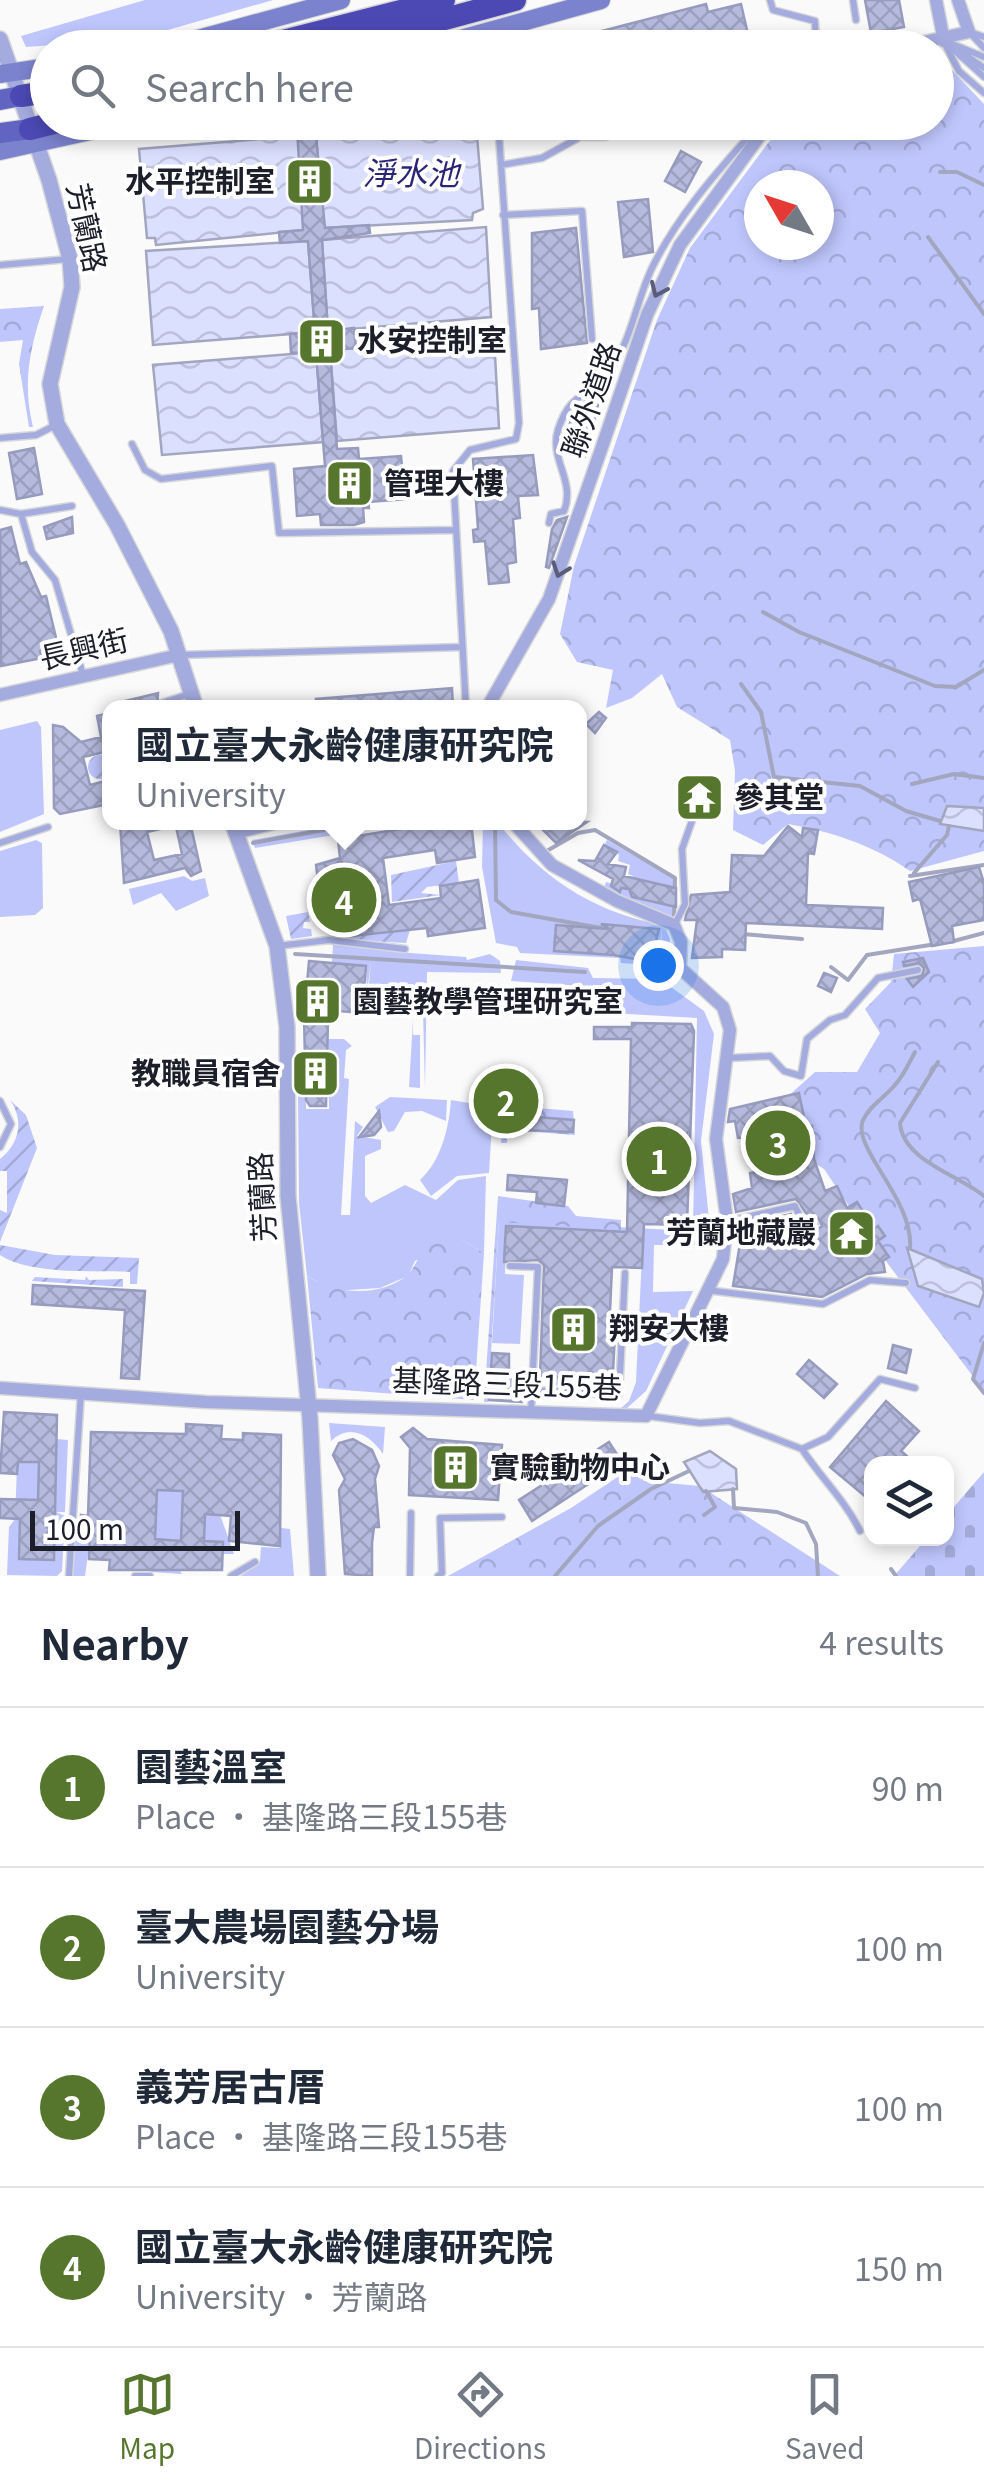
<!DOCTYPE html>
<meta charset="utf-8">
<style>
body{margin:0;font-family:Georgia,"Noto Sans TC",serif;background:#f2f2f3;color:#1f2937}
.controls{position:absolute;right:30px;bottom:30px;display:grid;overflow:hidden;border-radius:20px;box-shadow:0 5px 15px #0003}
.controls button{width:90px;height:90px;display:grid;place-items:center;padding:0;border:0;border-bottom:2px solid #e0e1e3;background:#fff;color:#1f2937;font:50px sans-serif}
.compass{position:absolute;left:744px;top:170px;width:90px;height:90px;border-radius:50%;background:#fff;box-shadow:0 5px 15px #0003;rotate:309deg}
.scale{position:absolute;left:30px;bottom:25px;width:210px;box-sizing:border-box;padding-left:10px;border:5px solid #1c1e2a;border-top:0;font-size:28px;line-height:35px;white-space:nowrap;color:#1c1e2a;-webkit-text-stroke:8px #fff;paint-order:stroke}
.you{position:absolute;left:658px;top:965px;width:35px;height:35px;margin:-25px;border:8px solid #fff;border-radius:50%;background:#1a73e8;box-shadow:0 0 0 15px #1a73e833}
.badge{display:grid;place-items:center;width:65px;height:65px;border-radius:50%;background:#57762d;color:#fff;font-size:32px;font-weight:700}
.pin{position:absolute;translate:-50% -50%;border:5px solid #fff;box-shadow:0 2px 10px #0006}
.popup{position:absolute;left:102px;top:700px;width:485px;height:130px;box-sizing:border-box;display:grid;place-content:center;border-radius:20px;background:#fff;filter:drop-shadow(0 2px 8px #0005);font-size:32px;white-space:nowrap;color:#747a83}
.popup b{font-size:38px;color:#1f2937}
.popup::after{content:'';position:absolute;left:50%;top:100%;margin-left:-20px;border:20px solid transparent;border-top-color:#fff}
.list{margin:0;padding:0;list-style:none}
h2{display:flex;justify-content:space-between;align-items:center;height:130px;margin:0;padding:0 40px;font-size:42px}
h2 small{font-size:32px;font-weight:400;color:#747a83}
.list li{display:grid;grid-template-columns:65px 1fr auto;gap:30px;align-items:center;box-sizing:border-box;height:160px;padding:0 40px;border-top:2px solid #e0e1e3}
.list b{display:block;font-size:38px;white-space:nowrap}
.list p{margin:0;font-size:32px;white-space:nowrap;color:#747a83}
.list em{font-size:32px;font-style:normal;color:#747a83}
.icon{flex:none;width:55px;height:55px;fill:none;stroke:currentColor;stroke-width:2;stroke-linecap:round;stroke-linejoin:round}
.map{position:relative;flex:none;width:984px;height:1576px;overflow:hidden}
.search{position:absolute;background:#fff;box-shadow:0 5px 15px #0003;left:30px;right:30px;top:30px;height:110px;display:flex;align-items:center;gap:25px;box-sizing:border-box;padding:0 35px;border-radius:55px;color:#747a83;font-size:38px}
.sheet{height:770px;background:#fff}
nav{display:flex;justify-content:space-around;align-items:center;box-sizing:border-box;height:140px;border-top:2px solid #e0e1e3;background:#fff;font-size:28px;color:#747a83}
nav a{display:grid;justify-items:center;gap:5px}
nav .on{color:#57762d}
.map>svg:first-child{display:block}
.green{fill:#bfc6fc}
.forest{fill:url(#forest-crowns);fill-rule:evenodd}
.cemetery{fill:url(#cemetery-stones)}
.garden{fill:url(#garden-furrows)}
.water{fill:url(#water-waves);stroke:#a2a6bf;stroke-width:2.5}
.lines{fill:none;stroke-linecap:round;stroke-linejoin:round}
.stream{stroke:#a2a6bf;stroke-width:4}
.building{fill:url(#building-cross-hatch);stroke:#979bbd;stroke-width:2.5;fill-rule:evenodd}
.service-casing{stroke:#d6d7d9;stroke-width:9}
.minor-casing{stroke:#d6d7d9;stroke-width:15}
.tertiary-casing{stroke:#d6d7d9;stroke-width:18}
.secondary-casing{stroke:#d6d7d9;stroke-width:20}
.primary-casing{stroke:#d6d7d9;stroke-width:22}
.motorway-casing{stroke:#d6d7d9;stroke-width:25}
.service{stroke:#a4abde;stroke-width:6}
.minor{stroke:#a4abde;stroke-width:12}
.tertiary{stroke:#a4abde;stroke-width:15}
.secondary{stroke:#7c83ce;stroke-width:18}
.primary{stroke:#6165c1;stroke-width:20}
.motorway{stroke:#4c49b4;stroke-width:22}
.minor-bridge-casing{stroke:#d6d7d9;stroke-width:15;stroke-linecap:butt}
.minor-bridge{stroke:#a4abde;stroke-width:12}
.oneway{stroke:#595d7b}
.labels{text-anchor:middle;stroke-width:8;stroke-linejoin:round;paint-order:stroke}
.poi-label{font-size:30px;font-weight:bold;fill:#1c1e2a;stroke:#fff;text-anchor:start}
.street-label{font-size:30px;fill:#1c1e2a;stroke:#fff}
.water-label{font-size:32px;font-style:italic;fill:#2b2578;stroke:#fff}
</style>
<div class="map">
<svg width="984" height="1576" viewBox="0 0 984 1576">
<defs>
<pattern id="forest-crowns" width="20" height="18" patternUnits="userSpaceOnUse" patternTransform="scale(2.5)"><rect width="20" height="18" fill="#bfc6fc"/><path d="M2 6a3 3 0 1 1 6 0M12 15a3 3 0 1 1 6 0" fill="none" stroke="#a4aad8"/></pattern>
<pattern id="cemetery-stones" width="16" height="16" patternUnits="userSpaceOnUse" patternTransform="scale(2.5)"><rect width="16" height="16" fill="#bfc6fc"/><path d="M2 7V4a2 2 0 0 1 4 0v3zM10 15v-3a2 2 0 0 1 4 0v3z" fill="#a4aad8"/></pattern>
<pattern id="garden-furrows" width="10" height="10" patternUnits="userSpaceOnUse" patternTransform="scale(2.5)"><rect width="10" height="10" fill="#bfc6fc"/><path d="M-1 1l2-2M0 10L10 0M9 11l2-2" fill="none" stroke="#a4aad8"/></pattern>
<pattern id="water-waves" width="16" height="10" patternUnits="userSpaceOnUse" patternTransform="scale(2.5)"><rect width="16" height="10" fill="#dce0ff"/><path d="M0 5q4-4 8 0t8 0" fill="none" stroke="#bcc0db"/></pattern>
<pattern id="building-cross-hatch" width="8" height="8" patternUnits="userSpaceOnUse" patternTransform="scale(2.5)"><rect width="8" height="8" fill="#b6bbde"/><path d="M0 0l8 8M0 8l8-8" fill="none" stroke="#9ca0bf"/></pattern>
</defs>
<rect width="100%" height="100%" fill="#fafafa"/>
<path class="green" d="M145,0H273L136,39L26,47L21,36Z
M37,721L41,727L44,814L0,832V730Z
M347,823H407L255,848L252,840Z
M483,823H498C542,878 594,913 664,925L670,939L667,964L660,963L662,928L658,963H651L657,942H648L635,964L621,963L620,958L520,953L517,947L496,943L482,867Z
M36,840L42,843L43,908L35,915L0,917V851Z
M607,840L674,879L673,917L603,890L606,882L629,889L633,876L628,874L630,865L618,861L619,855L604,845Z
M184,876L192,881L205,878L209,896L176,911L161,893L133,905L129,889Z
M350,943L396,952L466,957L467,960L490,954L500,961L501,973L427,972L425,1088L423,1011L367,1007L371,961L367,994L366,966L332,963L333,945Z
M516,960L588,968L593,978L660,979L704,1011L714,1034L701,1141L710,1229L707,1245H654L653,1292L693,1291L646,1391L626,1409L621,1408L629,1401L636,1382L643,1234L507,1226L505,1274L524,1275L520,1344L492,1343L499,1221L693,1231L697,1018L594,1012L596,987L511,981Z
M413,1020V1035H420V1088L409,1087Z
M328,1039H344L352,1046L346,1050L344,1078L349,1079L341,1215H350L355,1121L363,1127L357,1136L381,1140V1149L365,1156V1196L371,1203L405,1185L436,1200L458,1180L486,1176L484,1253L461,1239L415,1261L408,1276L380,1288L333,1291L307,1276L299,1203L298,1093H306V1109H329Z
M390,1097L447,1100L446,1121L422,1111L405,1112L394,1131L388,1132L375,1107Z
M451,1100L493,1107L489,1173L457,1176L431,1196L420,1180C441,1161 449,1128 451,1100Z
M19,1413L57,1415L56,1439L68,1440L65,1512H56L65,1516L62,1571L57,1576L7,1575L9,1527L15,1519Z
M329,1423L385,1427L383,1454C370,1434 349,1423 331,1441Z
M158,1436L183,1477L181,1541L161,1540L182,1574L151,1572Z
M207,1478L234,1554H223V1542L204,1541Z
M281,1528L290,1529L294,1576H241L260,1561L261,1547L280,1548Z
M73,1540H90L85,1576H72Z"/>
<path class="forest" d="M937,54L984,104V851L910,871C875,846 830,831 788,824L763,845L733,830L735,771L730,740L677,707L662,674L632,698L606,708L613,670L577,662L560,634L574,566L657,320L690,248L783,123L936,122ZM759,185H819V245H759Z
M44,306C30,347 22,383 33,427H29L19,364L23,340L0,342V309Z
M984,946V1391L888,1264L824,1169L801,1155L786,1098L815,1072H857L880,1033L865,1009L891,982L894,954Z
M503,1105L573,1111L575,1135L508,1130L507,1143H501Z
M498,1196L568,1206L576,1216L621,1220V1230L499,1222L488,1402H484Z
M435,1229L448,1231L484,1253L474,1400L318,1388L307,1276C333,1294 379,1298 406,1276C418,1266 424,1242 435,1229Z
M634,1466L644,1481L700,1486L840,1576H448L571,1508Z"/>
<path class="cemetery" d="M984,1472V1576H894L926,1539L946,1538L947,1515Z"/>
<path class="garden" d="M88 767a12 12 0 1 1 24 0a12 12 0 1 1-24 0Z
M456,861L459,883L427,887L421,893L441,895L392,902L391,875Z
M308,912L310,922H304L303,928L311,929L312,936L291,939L286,916Z
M410,930L406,943L333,939Z
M10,1100L26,1115L37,1148L0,1242V1210L7,1213V1171H0V1159C20,1143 24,1120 10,1100Z
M0,1245L55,1255L139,1258L137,1284H130V1272C100,1270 32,1276 0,1255Z
M86,1276L89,1280L123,1279V1287L32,1281L35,1277L85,1280Z"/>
<path class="water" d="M476,123L483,209L473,213L472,220L323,228L316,135Z
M298,136L305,230L156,245L155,238H147L139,149Z
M486,227L491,317L328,331L322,240Z
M308,241L315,332L153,345L146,251Z
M494,337L499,428L337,441L330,350Z
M316,352L323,442L162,455L153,365Z
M947,806L984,808V831L940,824Z
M907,1248L982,1279L984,1293L979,1307L918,1286Z
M710,1451L736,1469L737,1489L703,1492L684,1462Z"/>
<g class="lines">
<path class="stream" d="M940,172H957L984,185
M928,237L984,314
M763,612L799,632L935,686L956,687L984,670
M741,684L761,712L774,777L860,786L906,811L940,821
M912,784L954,774L984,778
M495,822L496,900L511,912L601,928
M253,843L368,822
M545,852L578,833L595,830L675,878L674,918
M914,873L947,835L949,826
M910,876L984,865
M742,934L802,939
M950,942L984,933
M295,954L585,972
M831,967L848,980L867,955L936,944
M662,971L663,978
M938,1062L900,1123C903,1161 959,1175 984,1196
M910,1248C914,1199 851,1148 863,1120C871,1104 883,1099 894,1086C903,1077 909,1063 915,1052
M984,1343L973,1379L984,1393
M733,1489L734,1508L777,1512L806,1523L816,1544L818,1576
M704,1515L715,1507L706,1491
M891,1569L896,1576
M555,1576L598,1526L651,1489L689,1471"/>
</g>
<path class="building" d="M865,0H899L904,27L871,33Z
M706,4L708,12L741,4L747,30L715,39L718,48H553L552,44Z
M315,126L325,228L369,225L370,233L322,240L328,331L354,328L356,348L330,350L337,449L358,448L359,459L401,456L405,499L368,502L369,508H363L364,522L354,525H321L320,514L297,516L294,469L325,466L316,352L291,353L290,334L315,332L308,241L280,243L279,232L303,230L297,128Z
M681,151L701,162L685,192L665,181Z
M648,199L653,252L624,257L618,202Z
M576,228L587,343L541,349L539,308L532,309V233Z
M585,401L598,405L585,456L564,448L572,415Z
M34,448L42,494L17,499L9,453Z
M533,455L538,495L518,496L520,518L513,519L516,562L507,564L509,582L489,584L485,541L474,542L473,530L478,529L473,459Z
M72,517L73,533L47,539L44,527Z
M567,517L549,568L546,567L552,529L557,520Z
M11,527L20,564L26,562L41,597L46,596L58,646L40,651L42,658L1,666L0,530Z
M452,688L453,708H317L316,699Z
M158,693L157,708H118L117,703Z
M599,712L606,718L595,733L586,724Z
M109,713V751L83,757L90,785L109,780V804L60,814L54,808L53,725L63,727L81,742L101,737L97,716Z
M120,822H169V827L147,832L154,860L182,854L175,822H190L201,871L191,876L185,868L124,883Z
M445,822H471L475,857L437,863L435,850L383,858L389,905L441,898L440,886L478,880L485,928L428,936L427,928L352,936L349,918L323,917L316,865L340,858L338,839Z
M535,822H587L556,843Z
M788,826L802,837L803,828L818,830L814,854L808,853L806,905L883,908L882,929L746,923L745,950L722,949V957L692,958L697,920H685L691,895L730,892L732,855L764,856Z
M604,845L617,852L608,864L626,867L624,876L676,888V907L632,897L629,889L621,888L620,892L611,886L613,879L578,860L595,861Z
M979,867L984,883V920L952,926L954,942L932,946L920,899L913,901L909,882Z
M601,924L659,929L651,960L646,965L635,964V959L614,955L554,951L556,925L609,929Z
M923,958L929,972L913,987L907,979L922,976L924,968L919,963L904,966L903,962Z
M309,961L366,966L362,1013L338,1011L337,1020L328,1019L326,1106H310L306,1100L304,1017Z
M824,973L837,978L831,992L818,986Z
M632,1023L691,1024L694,1031L687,1225L644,1224L642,1268L612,1267L609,1334L615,1333L613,1373L606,1370L605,1379L571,1377L573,1385L552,1384L554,1377L540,1376L544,1265L538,1260L504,1262L506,1226L627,1232L631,1039H594V1027H632Z
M799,1093L806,1127L812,1126L814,1159L825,1191L837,1186L847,1208L857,1202L874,1229L878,1226L885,1236L878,1241L889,1257L883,1261L885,1272L867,1274L822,1297L733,1286L743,1225L791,1214L800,1229L815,1231L822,1226L818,1218L808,1216L796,1199L736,1212L733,1194L752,1188L750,1173L772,1169L766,1136L738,1138L735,1121L728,1122L730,1109Z
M379,1111L381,1127L374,1135L359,1137Z
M523,1116L574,1120L573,1132L522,1130Z
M508,1175L567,1180L564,1206L536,1203L537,1192L507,1190Z
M33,1285L145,1291L139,1379L121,1378L125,1310L32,1304Z
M893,1345L911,1350L906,1373L888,1368Z
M492,1353L509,1354V1377L526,1378L522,1402L489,1400Z
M809,1360L837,1384L824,1398L797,1374Z
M886,1401L919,1431L901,1451L916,1464H872V1502L830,1467Z
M4,1412L57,1415L54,1560L19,1559L20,1519L0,1518V1499L38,1500L39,1462H18L17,1474L0,1473Z
M186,1424L222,1426L221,1439L243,1440V1433L281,1435L280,1546L229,1541L231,1516L205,1514L204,1541L223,1542L222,1570H109L110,1560L89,1559L90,1533H81V1515L88,1516L91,1432L186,1434ZM157,1490L183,1491L181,1541L155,1539Z
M413,1428L427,1439L502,1445L498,1500L409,1495L410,1448L401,1437Z
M353,1439L372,1450L379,1466L375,1479L379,1527H374L372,1543V1576L345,1574L339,1490L345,1479L333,1455L339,1443Z
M609,1442L622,1462L532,1521L519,1500Z"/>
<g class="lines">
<defs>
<path id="service" d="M770,0L773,10L815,21L816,48
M853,0L856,20
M969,32L984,48
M970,32L984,37
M944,41L984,77
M945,41L984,57
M944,42L959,71L984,93
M957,49L984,68
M172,135L224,122
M580,137L586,122
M501,165L542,158L580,137H605L654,122
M503,215L582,211L592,339
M0,265L69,259
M0,438L36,435L56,425
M132,444L145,470L161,479L272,466L279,533L454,530
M0,510L21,514L32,552L55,580L83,675
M21,514L72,506
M549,523L551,514L564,511C576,481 549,459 558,430C570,390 592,397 611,369C631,340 636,303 651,270C675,220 713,176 750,135
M179,655L462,647
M162,703L189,694
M466,708L453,471L470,450L516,439L519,423L498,122
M0,843L48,827
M675,924L685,904L682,849L693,818L691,811
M277,946L329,940L405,949
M729,1058L770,1056L784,1071L801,1076L807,1039L830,1020L845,1015L878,978L918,970
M0,1101L11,1124L0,1147
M729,1221L795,1206L803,1223L815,1224
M510,1266L538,1267L531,1412
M706,1290L823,1304L870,1280L906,1283
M532,1390L619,1395L625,1273
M648,1416L700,1423L729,1421L802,1449L828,1437L880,1379L915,1388
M802,1449C821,1478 845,1500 860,1531
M69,1576L81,1393
M135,1576H150
M231,1576L255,1562
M410,1576L411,1513
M438,1576L442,1573L440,1518L502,1517"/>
<path id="minor" d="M936,0L944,41
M896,48L969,32L958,0
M603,444L647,315L680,245L770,122
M0,695L179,655
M235,833L279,822
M0,1388L206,1402L646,1416L723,1259L727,1221L716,1139L730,1030L723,1007L680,968L681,942L674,925L617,901L552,865L513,822"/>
<path id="tertiary" d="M0,39L49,180L70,259L72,287L50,384L57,424L117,525L171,631L196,708
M232,822L277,946L287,1027L288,1196L310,1419L318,1576"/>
<path id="secondary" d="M165,48L341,0
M428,48L601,0
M0,74L48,67
M0,151L131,122"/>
<path id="primary" d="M0,100L21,96
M0,133L30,129"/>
<path id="motorway" d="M255,48L444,0
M338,48L515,0
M21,96L48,92
M30,129L58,122"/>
</defs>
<use href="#service" class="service-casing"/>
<use href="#minor" class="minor-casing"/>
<use href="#tertiary" class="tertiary-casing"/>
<use href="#secondary" class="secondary-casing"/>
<use href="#primary" class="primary-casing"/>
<use href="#motorway" class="motorway-casing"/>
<use href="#service" class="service"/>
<use href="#minor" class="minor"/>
<use href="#tertiary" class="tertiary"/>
<use href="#secondary" class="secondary"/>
<use href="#primary" class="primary"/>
<use href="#motorway" class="motorway"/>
<defs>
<path id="minor-bridge" d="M487,708L549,599L603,444"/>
</defs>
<use href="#minor-bridge" class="minor-bridge-casing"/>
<use href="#minor-bridge" class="minor-bridge"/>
</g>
<defs><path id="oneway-chevron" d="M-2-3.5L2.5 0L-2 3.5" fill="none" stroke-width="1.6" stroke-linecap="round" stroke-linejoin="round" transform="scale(2.5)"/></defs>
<g class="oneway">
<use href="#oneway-chevron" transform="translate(658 290) rotate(114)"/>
<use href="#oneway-chevron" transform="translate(560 570) rotate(110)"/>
</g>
<defs>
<symbol id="building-square" viewBox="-11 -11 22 22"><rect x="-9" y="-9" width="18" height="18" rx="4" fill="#57762d" stroke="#fff"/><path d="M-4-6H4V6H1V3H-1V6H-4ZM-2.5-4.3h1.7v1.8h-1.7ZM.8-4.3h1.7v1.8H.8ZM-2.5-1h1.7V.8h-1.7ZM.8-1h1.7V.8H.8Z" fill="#fff"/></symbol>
<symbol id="temple-square" viewBox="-11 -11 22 22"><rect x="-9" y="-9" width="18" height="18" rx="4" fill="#57762d" stroke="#fff"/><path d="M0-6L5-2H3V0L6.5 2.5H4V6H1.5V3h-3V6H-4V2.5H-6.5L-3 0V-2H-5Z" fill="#fff"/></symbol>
</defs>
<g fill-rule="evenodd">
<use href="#building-square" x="282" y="154" width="55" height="55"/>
<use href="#building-square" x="294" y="314" width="55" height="55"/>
<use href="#building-square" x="322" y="456" width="55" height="55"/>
<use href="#temple-square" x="672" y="770" width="55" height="55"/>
<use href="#building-square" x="290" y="974" width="55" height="55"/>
<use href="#building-square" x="288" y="1046" width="55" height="55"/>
<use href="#temple-square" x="824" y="1206" width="55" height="55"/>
<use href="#building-square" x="546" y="1302" width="55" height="55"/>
<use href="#building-square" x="428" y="1440" width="55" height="55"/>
</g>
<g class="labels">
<g class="poi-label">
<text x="275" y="192" text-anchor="end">水平控制室</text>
<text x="357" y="351">水安控制室</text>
<text x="384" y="494">管理大樓</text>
<text x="734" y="808">參其堂</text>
<text x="353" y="1012">園藝教學管理研究室</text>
<text x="281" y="1084" text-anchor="end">教職員宿舍</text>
<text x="816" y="1243" text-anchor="end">芳蘭地藏巖</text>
<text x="609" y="1339">翔安大樓</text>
<text x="490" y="1478">實驗動物中心</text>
</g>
<g class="street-label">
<text transform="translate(86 228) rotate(78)" y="10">芳蘭路</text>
<text transform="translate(592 400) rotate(-71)" y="10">聯外道路</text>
<text transform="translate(84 650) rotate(-13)" y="10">長興街</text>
<text transform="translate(263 1197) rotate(-93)" y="10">芳蘭路</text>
<text transform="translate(507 1385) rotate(2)" y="10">基隆路三段155巷</text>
</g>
<g class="water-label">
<text x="411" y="185">淨水池</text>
</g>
</g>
</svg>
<div class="controls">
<button><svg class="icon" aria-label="layers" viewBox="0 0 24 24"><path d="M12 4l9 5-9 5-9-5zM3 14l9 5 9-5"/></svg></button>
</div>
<svg class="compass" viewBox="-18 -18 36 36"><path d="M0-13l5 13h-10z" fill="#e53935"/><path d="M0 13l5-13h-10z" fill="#747a83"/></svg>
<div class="scale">100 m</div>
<div class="you"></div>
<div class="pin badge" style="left:659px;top:1159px">1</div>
<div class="pin badge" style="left:506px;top:1101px">2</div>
<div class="pin badge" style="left:778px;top:1143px">3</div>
<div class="pin badge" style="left:344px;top:900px">4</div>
<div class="popup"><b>國立臺大永齡健康研究院</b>University</div>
<div class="search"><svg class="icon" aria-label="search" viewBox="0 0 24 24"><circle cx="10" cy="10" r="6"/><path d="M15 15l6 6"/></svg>Search here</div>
</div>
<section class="sheet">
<h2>Nearby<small>4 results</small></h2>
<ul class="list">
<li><span class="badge">1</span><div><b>園藝溫室</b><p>Place · 基隆路三段155巷</p></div><em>90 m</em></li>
<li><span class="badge">2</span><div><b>臺大農場園藝分場</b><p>University</p></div><em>100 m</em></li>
<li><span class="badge">3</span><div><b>義芳居古厝</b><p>Place · 基隆路三段155巷</p></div><em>100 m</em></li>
<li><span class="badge">4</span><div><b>國立臺大永齡健康研究院</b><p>University · 芳蘭路</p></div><em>150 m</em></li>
</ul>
</section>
<nav>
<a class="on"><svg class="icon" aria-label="map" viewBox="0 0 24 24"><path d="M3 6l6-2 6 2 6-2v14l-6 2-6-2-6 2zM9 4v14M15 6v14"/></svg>Map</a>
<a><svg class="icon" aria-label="directions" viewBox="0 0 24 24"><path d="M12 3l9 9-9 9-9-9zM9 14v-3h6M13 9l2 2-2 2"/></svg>Directions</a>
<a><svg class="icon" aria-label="saved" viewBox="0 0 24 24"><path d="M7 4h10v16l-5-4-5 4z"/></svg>Saved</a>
</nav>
